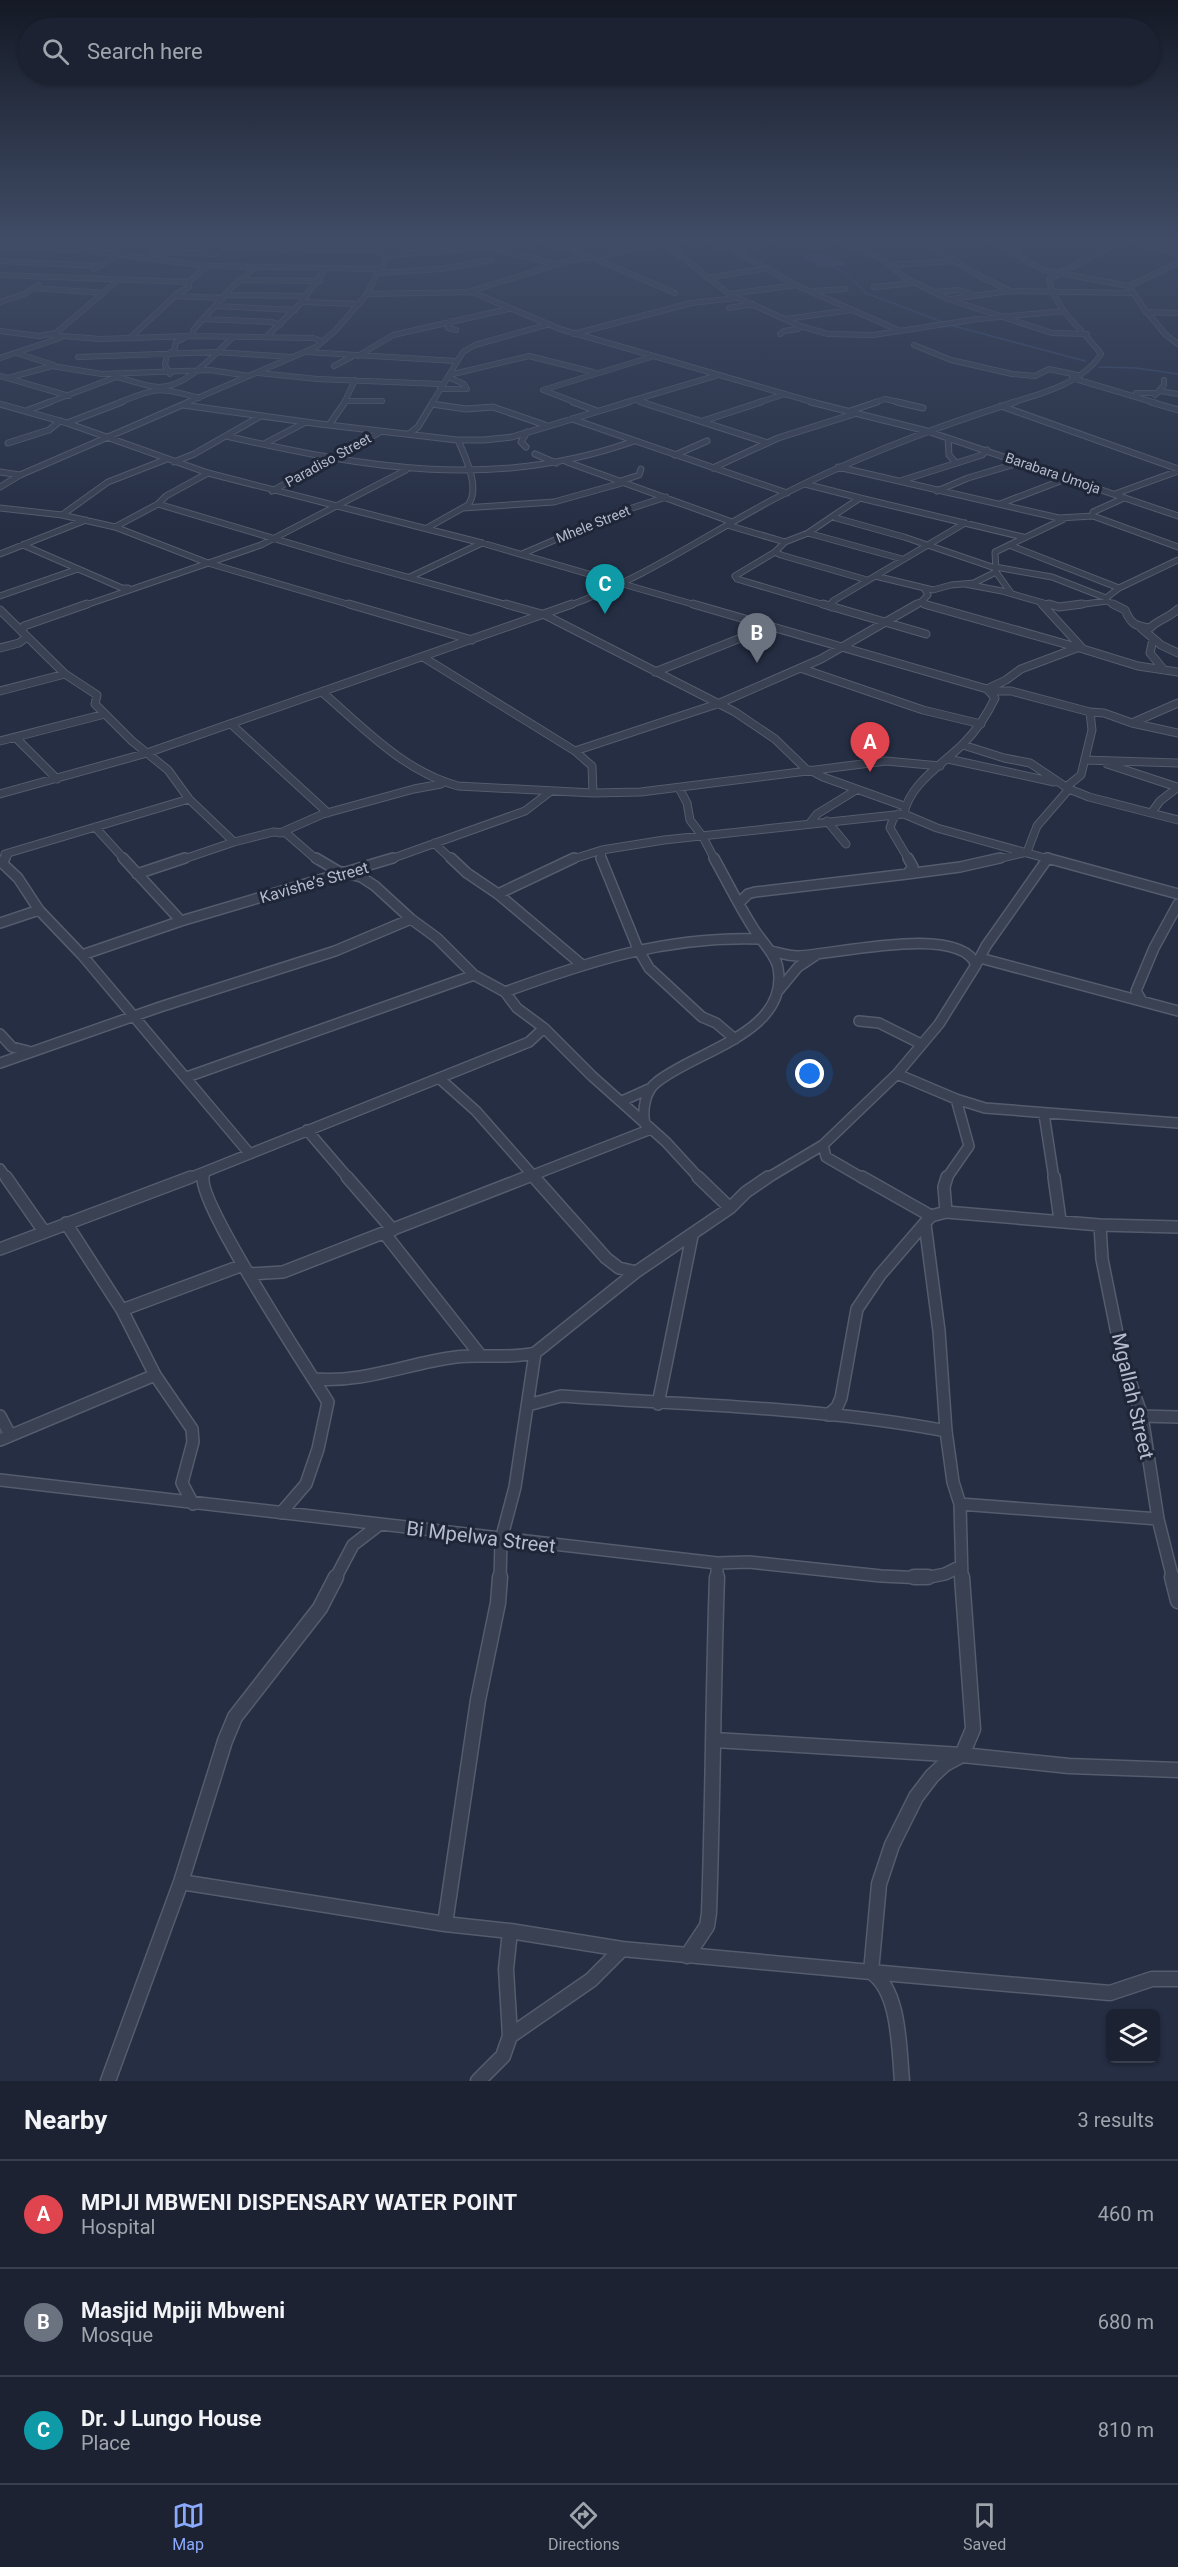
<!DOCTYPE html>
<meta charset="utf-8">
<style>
body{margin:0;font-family:Roboto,sans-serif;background:#292f3e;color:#f1f3f6}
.controls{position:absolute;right:18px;bottom:18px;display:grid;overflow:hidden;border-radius:9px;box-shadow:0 2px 4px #0004}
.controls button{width:54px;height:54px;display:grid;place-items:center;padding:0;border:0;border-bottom:2px solid #3a3f4d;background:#1c2232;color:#f1f3f6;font:30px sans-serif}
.you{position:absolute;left:810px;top:1074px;width:21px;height:21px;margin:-15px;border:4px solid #fff;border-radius:50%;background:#1a73e8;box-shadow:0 0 0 9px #1a73e833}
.badge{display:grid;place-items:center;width:39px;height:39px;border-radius:50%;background:#8aaafe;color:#fff;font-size:20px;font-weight:700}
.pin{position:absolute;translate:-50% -50px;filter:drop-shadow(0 2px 3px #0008)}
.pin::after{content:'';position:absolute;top:32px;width:21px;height:18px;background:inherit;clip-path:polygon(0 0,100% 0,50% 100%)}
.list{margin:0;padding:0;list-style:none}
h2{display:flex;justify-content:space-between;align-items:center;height:78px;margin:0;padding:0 24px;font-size:26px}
h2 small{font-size:20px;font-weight:400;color:#a0a4ac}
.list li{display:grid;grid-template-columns:39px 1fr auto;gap:18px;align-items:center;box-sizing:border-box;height:108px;padding:0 24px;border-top:2px solid #3a3f4d}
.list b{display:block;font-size:22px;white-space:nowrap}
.list p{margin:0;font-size:20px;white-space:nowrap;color:#a0a4ac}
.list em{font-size:20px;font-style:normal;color:#a0a4ac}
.icon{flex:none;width:33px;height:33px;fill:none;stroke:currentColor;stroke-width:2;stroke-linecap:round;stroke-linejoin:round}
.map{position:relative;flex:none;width:1178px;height:2081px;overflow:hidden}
.search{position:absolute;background:#1c2232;box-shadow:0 2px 4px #0004;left:18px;right:18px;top:18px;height:66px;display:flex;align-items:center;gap:15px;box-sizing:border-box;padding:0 21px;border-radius:33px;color:#a0a4ac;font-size:22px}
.sheet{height:402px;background:#1c2232}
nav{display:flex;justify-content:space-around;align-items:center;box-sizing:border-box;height:84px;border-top:2px solid #3a3f4d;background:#1c2232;font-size:16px;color:#a0a4ac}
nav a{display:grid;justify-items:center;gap:3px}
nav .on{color:#8aaafe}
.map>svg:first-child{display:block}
.water{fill:#37486b}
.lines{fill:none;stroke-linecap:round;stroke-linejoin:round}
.stream{stroke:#37486b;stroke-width:1.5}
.minor-far5-casing{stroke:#545c6d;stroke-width:6}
.minor-far4-casing{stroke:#545c6d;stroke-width:7}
.minor-far3-casing{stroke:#545c6d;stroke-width:9}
.minor-far2-casing{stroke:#545c6d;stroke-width:12}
.minor-far1-casing{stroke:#545c6d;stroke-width:14}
.minor-casing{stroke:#545c6d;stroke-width:17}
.minor-far5{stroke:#394153;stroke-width:4.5}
.minor-far4{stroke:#394153;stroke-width:5}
.minor-far3{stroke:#394153;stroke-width:7}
.minor-far2{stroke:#394153;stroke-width:9}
.minor-far1{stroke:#394153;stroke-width:11}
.minor{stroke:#394153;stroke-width:14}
.labels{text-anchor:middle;stroke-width:6;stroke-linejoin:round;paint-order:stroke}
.far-street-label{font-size:14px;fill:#b6bccd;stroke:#1e2638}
.street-label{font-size:16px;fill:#b6bccd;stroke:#1e2638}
.near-street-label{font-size:20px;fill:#b6bccd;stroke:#1e2638}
</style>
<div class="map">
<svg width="1178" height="2081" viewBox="0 0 1178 2081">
<rect width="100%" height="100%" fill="#252e43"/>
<path class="water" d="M808,253L825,254L847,264C831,269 817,268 804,258Z"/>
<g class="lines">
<path class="stream" d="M833,267L845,273L866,293L942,322
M950,325L1085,361
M1099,367L1136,368L1178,374"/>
<defs>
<path id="minor-far5" d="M273,241L286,246L285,250
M538,241L589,256L675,293
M609,241L629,249
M705,241L735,251L796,285L898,330
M837,241L880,257L905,278L948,299L1052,333L1087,334
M923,241L974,273L1010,291
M993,241L1043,270L1129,286
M1133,241L1178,254
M667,245L729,294L800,326L828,334L873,335L978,319L1064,311
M0,247L94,251L206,266L381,269
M306,247L325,241
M224,249L379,250
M94,251L108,241
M152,251L216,254
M152,251L169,241
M735,251L777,241
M1010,251L1031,241
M386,255L489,248L556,264
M0,261L99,266
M1178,263L1129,286L1146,312L1178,313
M889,265L956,261
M94,269L120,254
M377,273L441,269L491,260
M0,275L189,282
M707,278L768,268
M240,280L320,281
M874,287L914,283
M35,288L103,293
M814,291L845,289
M468,292L568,261L684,241
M935,292L959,290L974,295
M367,294L472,292L560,329L816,403
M730,294L796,285
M226,295L307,296
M175,296L223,298
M951,299L1010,291L1132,293
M0,302L24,294L39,285
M303,302L359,304
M216,306L295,310
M729,308L753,304
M1147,312L1165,334L1178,344
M203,319L272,322L280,325
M786,319L851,310
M451,321L448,328L456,330
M0,331L39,336L56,333L118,280
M574,334L691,303L736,298
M780,334L784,331L798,329L800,326
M51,335L100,339L190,336L313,338L322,341
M192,336L194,329L233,286L255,268
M271,337L268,335L299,305L324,271
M130,338L178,293L189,287V282L206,266
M914,345L951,360L1012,374L1035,376L1049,369L1077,375
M306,352L456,361
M16,353L54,365
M358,356L393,335L508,309
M78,357L217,352L291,357
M0,358L60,338
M334,366L353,356
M259,373L317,379L441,384
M170,374L165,365L167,354L174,351L176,342L184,338
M449,375L529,356L593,372
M0,376L69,396
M117,377C130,380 146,387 159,387C188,387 214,354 233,337
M8,378L52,366L102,374L210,370L249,376
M1072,378L1156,403
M440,389H467L464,384L448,377
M1160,391L1178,394
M1136,393H1157
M1155,395L1164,385V380
M636,400L646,403
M345,401H382
M47,403L119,376
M118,403C157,388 158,386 199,398
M186,403L316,347L335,331L367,294L377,273L384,265L386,255L365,241
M344,403L355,380
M432,403L463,352L475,345L546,325
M577,403L543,390L651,357
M624,403L715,376
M757,403L785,394
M873,403L885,399L903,403
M1010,403C1041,394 1083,383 1101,354C1083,329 1055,311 1049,279L1121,241"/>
<path id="minor-far4" d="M573,402L597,411
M641,402L768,443
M811,402L927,431L1178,516
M897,402L923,408
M1151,402L1178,410
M0,404L67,423L208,473L482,543L699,606
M432,404L466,409L493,407L545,425
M183,405L320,424L457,440H484L512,437L629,402
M1001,406L1178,469
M26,411L50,402
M850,411L877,402
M572,419L787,493
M703,421L761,402
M67,423L122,402
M329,425L345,402
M409,434L418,427L433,402
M226,436C366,468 495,491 634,441
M948,438L949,455L956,463
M8,443L49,430L60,421
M264,444L304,423
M526,447L521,442L527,432
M535,454L556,463
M675,455L707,441
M174,462L194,454L259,417
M567,462L732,522
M838,467L1059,518L1093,516L1178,547
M713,468L778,438L854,414
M0,472L20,475
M208,473L166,496L158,504L346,560L511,606
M900,481L982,455L987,450
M618,482L639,475L641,469
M805,484L860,498L833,516L836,518L904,537L995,568
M0,487L20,475L189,402
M272,491L380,432
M937,491L968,478L1022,462
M1115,494L1178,471
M860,498L1023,537
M1000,504L1068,478
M0,508L62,515L115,527L208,563L354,606
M463,508L554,502L622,483
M62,515L108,482L167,459
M1093,516V512L1124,498
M727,525L785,542L775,552L781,555L867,580
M115,527L158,504
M427,528L468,505C481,488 465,457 458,440
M808,533L902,559
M785,542L808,533L833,516
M23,545L122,588H128
M1009,545L1119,588
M775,552L735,576L737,579L828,606
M0,554L86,520
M522,554L620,512L666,497
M995,567L1052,577L1106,598
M875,576L933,590L951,585L974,583L996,572
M410,577L482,543
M965,584L1002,591L1054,606
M925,590L928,595L922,601L928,606
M1011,593L996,572L995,552L1064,519
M0,596L78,569
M1107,601L1106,598L1119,588L1178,560
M1041,603L1043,606
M83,606L261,545L406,470
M568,606C641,580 706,535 774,499C851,459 932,428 1015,402
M832,606L833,601L965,523
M914,606L922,601
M1070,606L1107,601L1116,606"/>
<path id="minor-far3" d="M349,604L472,640
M506,604L545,615L735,712L775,739L807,770
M693,604L987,689L995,698C987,715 977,730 963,744C943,764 909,784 904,814L937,828L1052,860
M823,604L926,634
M924,604L1083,649
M1042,604L1083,649L1138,666L1178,672
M1049,604L1059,607L1082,604
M1113,604L1125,610C1131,624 1135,626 1150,628C1159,619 1169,618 1178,609
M832,607V604
M0,610L65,674L97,695L95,704L132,741L168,770L189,799L234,842L273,832L286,833L317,860
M1141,628L1161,645L1178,653
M22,632L24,626L87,604
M1153,639L1150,653L1164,670
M0,648L19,643L27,637
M423,657L575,751L592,766L593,793
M800,668L923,710L981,724
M655,672L771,626
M987,689L1006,680L1021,669L1077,648
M0,691L65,674
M989,691H1011L1090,712L1092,730L1081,775L1066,787
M322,692C364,728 403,771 458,786L593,793L641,792L886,761L940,766
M1090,712L1104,713L1132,723L1178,733
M1132,723L1178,703
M231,724L328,813
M16,738L57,779
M0,741L105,714
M963,745L1004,758L1030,763L1069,789L1089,797L1178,820
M575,751L720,703L821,659L917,604
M948,759L1054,782
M1085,760L1178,763
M1107,764L1177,787
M810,770L823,777L904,806
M679,788L687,803L690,820L703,837L715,860
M0,794L147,753L572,604
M1152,812L1160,801L1178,787
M898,814L893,819L890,828L909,860
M827,821L846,844
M810,823L817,814L856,790
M95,827L125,860
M280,833L323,814L414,789L441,784
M434,843L452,860
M5,854L189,799
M4,860L9,853
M181,860L234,842
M388,860L525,811L551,791
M570,860L602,850L664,840L904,814
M601,860L602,850
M993,860L1027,852L1037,826L1069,789"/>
<path id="minor-far2" d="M5,858L2,863L18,878L39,910L82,955L249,1153
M123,858L181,921
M451,858L467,873L498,894L581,964
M601,858L638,949L649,968L702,1017L716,1023L735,1039
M1047,858L1178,894
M137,874L185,858
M907,874L960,867L1000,858
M498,894L574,858
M740,902L748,894L755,892L907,874L913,867L908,858
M0,923L39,910
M82,955L181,921L393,858
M980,958L1178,1011
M977,963L986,946L1048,858
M779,990L798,967L816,955
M505,992C590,961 667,936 759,939
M1142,1001L1136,991L1154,948L1178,904
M859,1021L879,1023L921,1044
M544,1028L592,1076L666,1142L700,1179
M0,1034L12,1047L28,1051
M0,1063L160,1007L335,951L411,919
M897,1074L956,1099L985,1108L1178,1123
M187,1077L474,975
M439,1078L476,1111L536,1179
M625,1104L622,1101L651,1088
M1044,1114L1054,1179
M645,1124C642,1110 645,1091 657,1082C695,1051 790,1033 778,968C776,954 759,939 752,926C738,904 727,881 714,858
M307,1130L349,1179
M823,1145L826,1157L864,1179
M0,1169L7,1179
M187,1179L529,1042L544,1028L517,1008L505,992L474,975L437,938L411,919L375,886L361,877L338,871L316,858
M202,1179L205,1173
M523,1179L651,1129
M766,1179L823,1145L897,1074L939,1024L976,965C960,923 833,955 798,956C789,956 780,953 771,951
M946,1179L969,1146L956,1099"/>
<path id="minor-far1" d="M6,1177L43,1230
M203,1177C199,1205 307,1368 328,1402L318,1449L306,1484L281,1513
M347,1177L393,1230
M534,1177L606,1258L619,1268L636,1272
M698,1177L730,1208
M862,1177L931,1216L946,1212L1100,1225L1178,1227
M1054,1177L1060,1220
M946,1212L944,1187L947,1177
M925,1224L939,1331L946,1431
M1100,1225L1102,1259L1122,1358L1142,1416L1158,1519L1173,1579
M385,1234L481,1356
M0,1249L191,1177
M249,1274L283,1272L527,1177
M122,1310L243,1265
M155,1375L192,1429L193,1442L182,1483L193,1504
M315,1379C365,1383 408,1363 456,1357C483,1354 509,1359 535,1353
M658,1404L692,1236
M528,1405L561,1396C687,1405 822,1407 946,1431L953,1482L960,1504L962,1579
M828,1415L837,1407L841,1398L857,1309L880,1275L931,1216
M0,1416L10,1435
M1142,1416L1178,1417
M0,1440L155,1375L122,1310L66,1223
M0,1480L717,1563L749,1562L881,1576L925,1578L945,1574L961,1566
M960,1504L1158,1519
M335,1579L353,1545L379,1525
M500,1579L501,1540L515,1487L535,1353L636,1272L730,1208L746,1192L768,1177
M717,1579V1563"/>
<path id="minor" d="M914,1577H928
M962,1577L973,1729L962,1755L945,1764L932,1776L916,1797L892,1845L879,1884L871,1972L1110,1993L1152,1979H1178
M1172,1577L1178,1601
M715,1740L962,1755L1069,1766L1178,1770
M181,1882L445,1924L510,1931L622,1949L871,1972C900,1990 899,2050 902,2081
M445,1924L478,1700L498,1603L500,1577
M687,1956L707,1926L709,1913C713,1801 713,1689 717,1577
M510,2036L591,1980L622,1949
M108,2081L181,1882L225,1741L235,1717L320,1608L336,1577
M478,2081L503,2056L510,2036L506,1969L510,1931"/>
</defs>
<use href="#minor-far5" class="minor-far5-casing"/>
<use href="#minor-far4" class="minor-far4-casing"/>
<use href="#minor-far3" class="minor-far3-casing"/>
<use href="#minor-far2" class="minor-far2-casing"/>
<use href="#minor-far1" class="minor-far1-casing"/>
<use href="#minor" class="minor-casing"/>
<use href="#minor-far5" class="minor-far5"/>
<use href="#minor-far4" class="minor-far4"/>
<use href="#minor-far3" class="minor-far3"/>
<use href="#minor-far2" class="minor-far2"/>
<use href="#minor-far1" class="minor-far1"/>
<use href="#minor" class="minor"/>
</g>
<linearGradient id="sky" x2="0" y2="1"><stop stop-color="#141925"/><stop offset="0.45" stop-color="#404c66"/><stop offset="1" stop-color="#404c66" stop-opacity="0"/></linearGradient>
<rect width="1178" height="533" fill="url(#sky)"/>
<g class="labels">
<g class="far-street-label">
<text transform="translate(328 460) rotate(-29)" y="5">Paradiso Street</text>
<text transform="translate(1053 473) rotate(19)" y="5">Barabara Umoja</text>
<text transform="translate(593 524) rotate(-22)" y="5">Mhele Street</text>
</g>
<g class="street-label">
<text transform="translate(314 882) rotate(-16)" y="6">Kavishe’s Street</text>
</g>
<g class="near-street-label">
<text transform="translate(1133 1396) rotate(77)" y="7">Mgallah Street</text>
<text transform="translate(481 1537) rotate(7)" y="7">Bi Mpelwa Street</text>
</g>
</g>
</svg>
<div class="controls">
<button><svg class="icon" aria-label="layers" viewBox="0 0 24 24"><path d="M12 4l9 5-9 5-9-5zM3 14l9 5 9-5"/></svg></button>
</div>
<div class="you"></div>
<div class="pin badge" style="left:870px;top:772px;background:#e0444e">A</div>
<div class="pin badge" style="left:757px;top:663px;background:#6b7280">B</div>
<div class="pin badge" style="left:605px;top:614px;background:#0f9aa8">C</div>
<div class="search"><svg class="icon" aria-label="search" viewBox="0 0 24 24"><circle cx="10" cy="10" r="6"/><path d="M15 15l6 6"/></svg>Search here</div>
</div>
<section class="sheet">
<h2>Nearby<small>3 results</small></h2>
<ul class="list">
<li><span class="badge" style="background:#e0444e">A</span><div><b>MPIJI MBWENI DISPENSARY WATER POINT</b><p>Hospital</p></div><em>460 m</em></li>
<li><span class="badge" style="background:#6b7280">B</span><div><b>Masjid Mpiji Mbweni</b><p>Mosque</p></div><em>680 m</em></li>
<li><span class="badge" style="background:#0f9aa8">C</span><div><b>Dr. J Lungo House</b><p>Place</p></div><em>810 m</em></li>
</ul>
</section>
<nav>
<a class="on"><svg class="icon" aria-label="map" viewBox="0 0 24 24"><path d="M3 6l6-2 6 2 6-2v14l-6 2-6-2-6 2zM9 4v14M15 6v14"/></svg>Map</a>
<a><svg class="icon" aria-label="directions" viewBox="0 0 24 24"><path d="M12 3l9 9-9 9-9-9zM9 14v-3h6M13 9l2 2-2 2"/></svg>Directions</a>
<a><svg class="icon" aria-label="saved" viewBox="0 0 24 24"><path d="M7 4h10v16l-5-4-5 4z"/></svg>Saved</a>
</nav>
